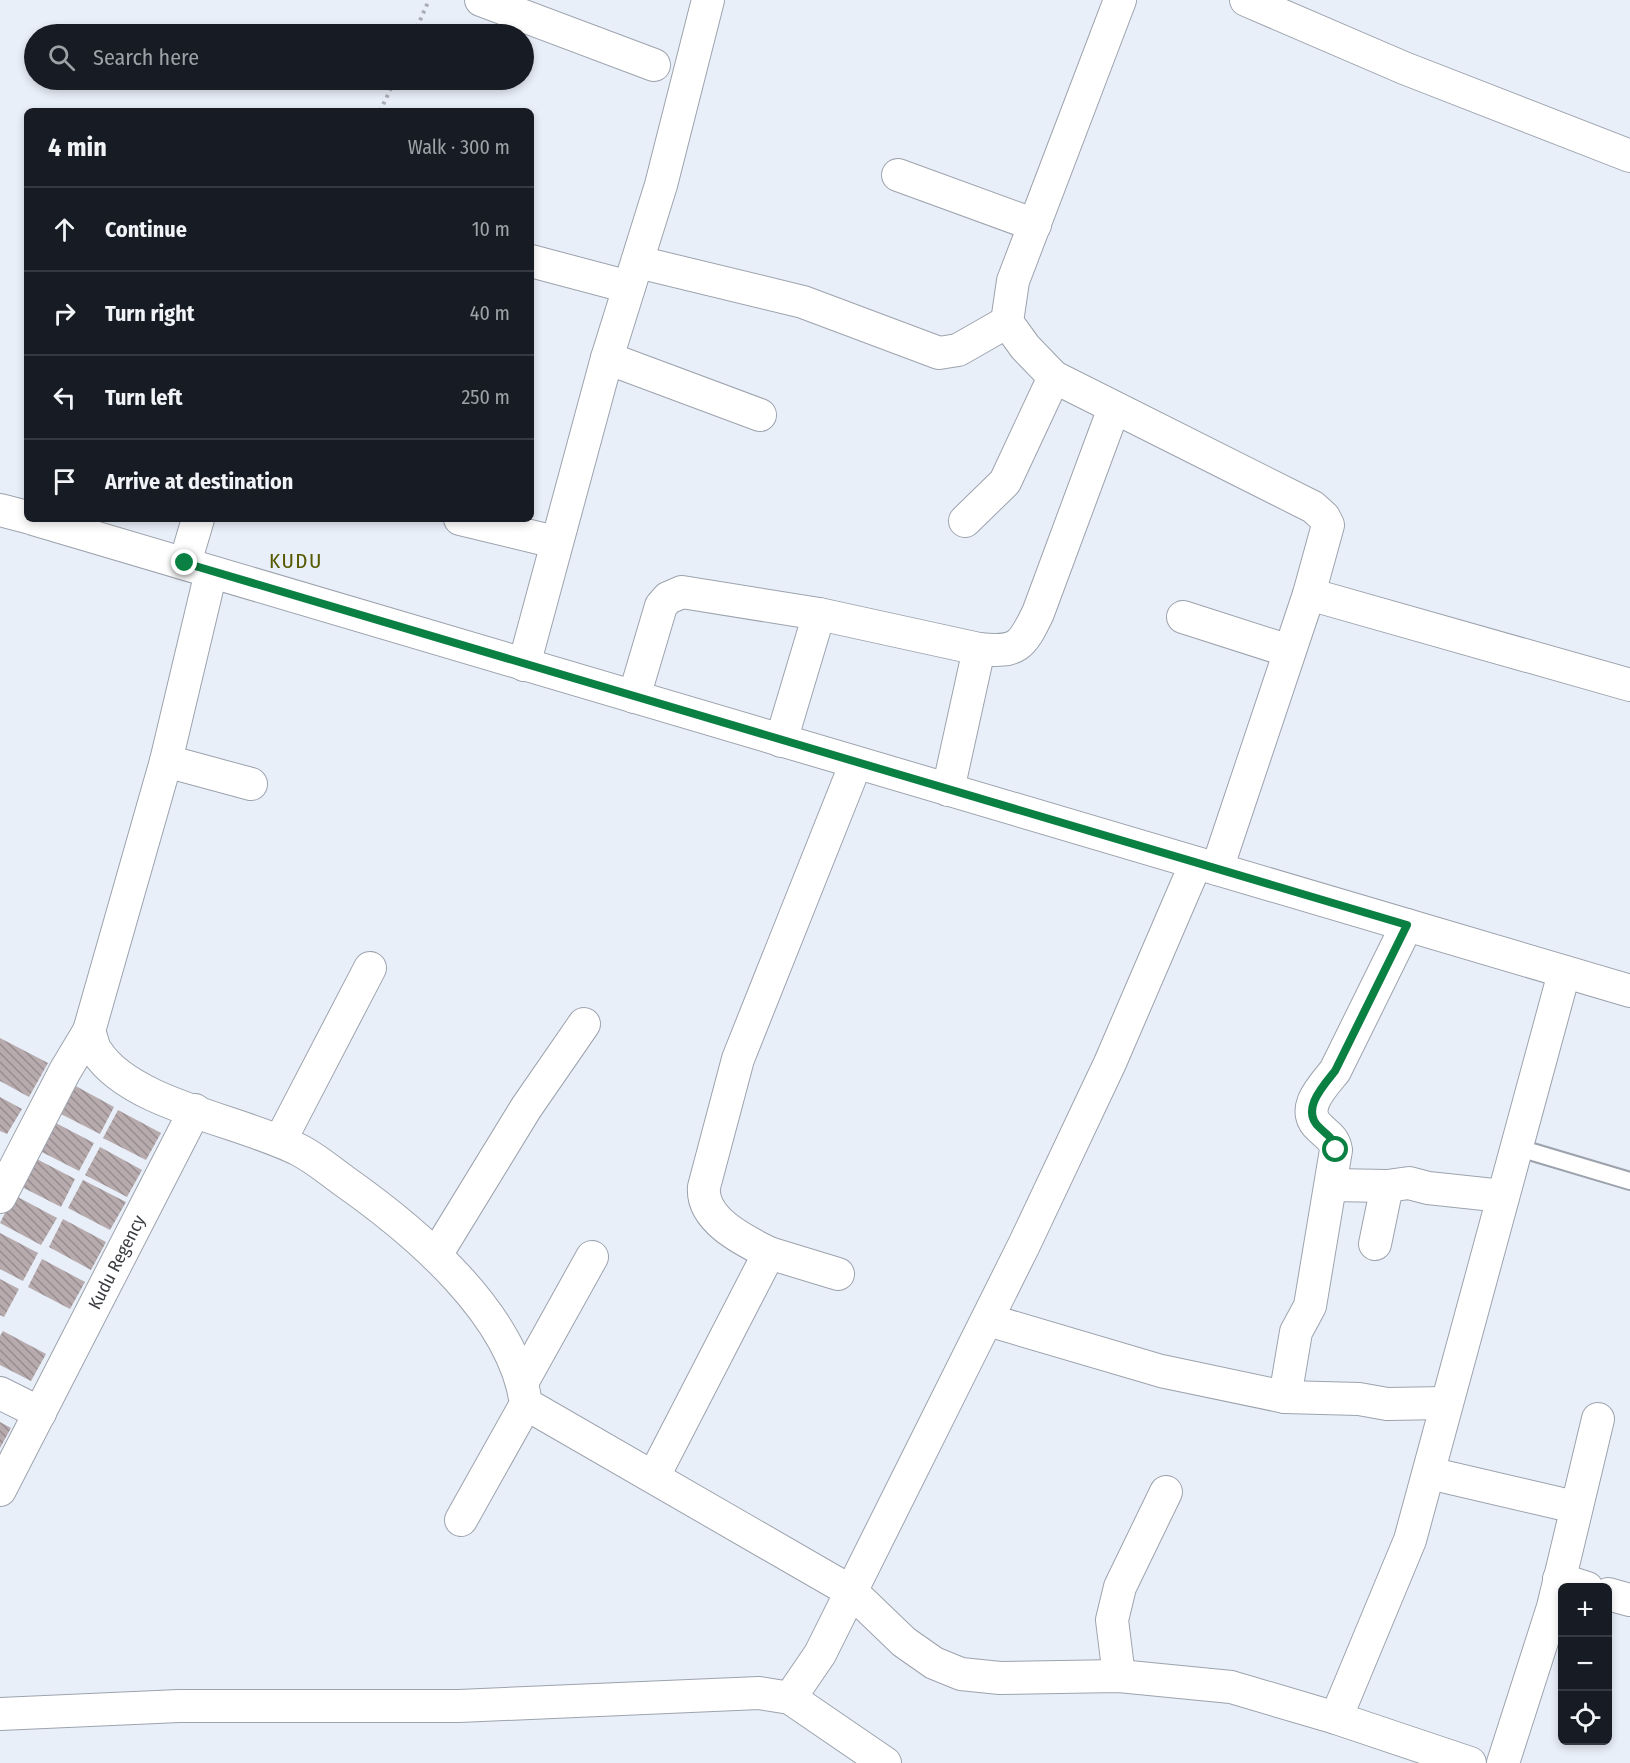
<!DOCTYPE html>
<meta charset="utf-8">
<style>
body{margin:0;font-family:"Fira Sans Condensed",sans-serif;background:#20242c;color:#f1f3f6}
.controls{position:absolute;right:18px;bottom:18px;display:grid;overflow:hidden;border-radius:9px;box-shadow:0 3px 9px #0003}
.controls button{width:54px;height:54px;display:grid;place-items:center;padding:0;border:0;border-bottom:2px solid #363941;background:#171b24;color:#f1f3f6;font:30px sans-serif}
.stop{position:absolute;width:18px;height:18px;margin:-14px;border:4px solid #0b8043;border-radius:50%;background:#fff}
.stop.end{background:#0b8043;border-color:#fff;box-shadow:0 2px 6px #0008}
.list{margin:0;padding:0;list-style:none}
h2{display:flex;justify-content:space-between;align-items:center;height:78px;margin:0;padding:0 24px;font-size:26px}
h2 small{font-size:20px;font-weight:400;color:#9ea1a6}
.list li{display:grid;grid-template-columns:39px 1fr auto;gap:18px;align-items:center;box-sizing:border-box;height:84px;padding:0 24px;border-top:2px solid #363941}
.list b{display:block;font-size:22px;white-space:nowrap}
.list em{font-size:20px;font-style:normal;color:#9ea1a6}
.icon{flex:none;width:33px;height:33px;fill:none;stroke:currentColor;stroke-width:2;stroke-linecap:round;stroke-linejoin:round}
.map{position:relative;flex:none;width:1630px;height:1763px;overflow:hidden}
.search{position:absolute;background:#171b24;box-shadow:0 3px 9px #0003;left:24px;top:24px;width:510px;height:66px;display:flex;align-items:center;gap:15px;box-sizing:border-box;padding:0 21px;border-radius:33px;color:#9ea1a6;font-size:22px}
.panel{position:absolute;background:#171b24;box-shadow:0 3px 9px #0003;left:24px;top:108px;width:510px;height:414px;border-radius:9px}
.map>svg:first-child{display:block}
.building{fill:url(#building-back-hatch)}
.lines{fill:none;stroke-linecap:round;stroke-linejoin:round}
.lane-casing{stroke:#9da3ad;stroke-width:20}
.street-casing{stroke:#9da3ad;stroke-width:34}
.path{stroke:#aaafb7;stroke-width:4;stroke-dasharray:3 4.5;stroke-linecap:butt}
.lane{stroke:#fff;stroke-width:16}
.street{stroke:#fff;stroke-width:32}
.route{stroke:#0b8043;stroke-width:8}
.labels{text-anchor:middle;stroke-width:6;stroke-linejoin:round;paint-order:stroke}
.street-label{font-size:18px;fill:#3a3c41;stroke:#e8eff9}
.quarter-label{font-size:21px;letter-spacing:1.5px;fill:#575900;stroke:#e8eff9}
</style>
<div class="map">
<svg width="1630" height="1763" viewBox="0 0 1630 1763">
<defs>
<pattern id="building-back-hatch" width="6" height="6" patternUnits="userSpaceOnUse" patternTransform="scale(1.5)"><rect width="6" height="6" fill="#b8abae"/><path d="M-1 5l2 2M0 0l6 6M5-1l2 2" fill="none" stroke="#978c8f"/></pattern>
</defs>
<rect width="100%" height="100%" fill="#e8eff9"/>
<path class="building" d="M0,1038L48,1063L29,1097L0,1081Z
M72,1084L114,1107L100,1134L57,1112Z
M0,1097L22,1109L7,1134L0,1131Z
M118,1110L161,1133L146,1160L103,1138Z
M52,1121L94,1143L79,1171L36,1149Z
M100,1147L142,1170L127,1197L85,1175Z
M33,1157L75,1179L61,1207L18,1185Z
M83,1180L126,1202L110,1230L68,1208Z
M14,1195L57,1218L41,1245L0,1223Z
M63,1219L106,1242L91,1270L49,1247Z
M0,1233L38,1253L23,1281L0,1269Z
M42,1259L85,1282L70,1309L28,1287Z
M0,1279L19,1289L4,1317L0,1315Z
M3,1331L46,1354L31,1381L0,1365V1336Z
M0,1422L11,1428L0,1448Z"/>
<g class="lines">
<defs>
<path id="lane" d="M1519,1148L1630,1181"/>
<g id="street">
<path d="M481,0L654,65"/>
<path d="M1120,0L1013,281L1007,322L1025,347L1054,377L1313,507L1324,517L1328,525L1309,594L1217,869"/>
<path d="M1246,0L1404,68L1630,156"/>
<path d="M898,175L1035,225"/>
<path d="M531,261L629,287"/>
<path d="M638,262L803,302L939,353L958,350L1007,322"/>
<path d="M607,358L760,415"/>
<path d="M0,510L27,517"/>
<path d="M33,519L1630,991"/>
<path d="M460,519L555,542"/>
<path d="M965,521L1005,482L1054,377"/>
<path d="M185,563L198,519"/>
<path d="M211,572L166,761L89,1031C92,1038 93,1047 97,1052C131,1105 243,1121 299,1150C315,1158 330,1171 344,1181C415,1231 514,1314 526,1404L852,1592L904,1642L934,1663L961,1674L1000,1678L1119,1676L1231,1687L1336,1718L1470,1763"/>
<path d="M1309,594L1630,685"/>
<path d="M1183,617L1289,651"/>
<path d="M979,649C1018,653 1022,646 1038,613L1114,408"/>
<path d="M524,665L607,358L661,185L708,0"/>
<path d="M634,697L661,606L668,598L682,592L819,614L979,649L948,790"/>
<path d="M781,741L819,614"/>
<path d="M166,761L251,784"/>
<path d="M280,1141L370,968"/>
<path d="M1332,1185L1387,1186"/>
<path d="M0,1197L65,1071L89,1031"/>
<path d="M1375,1244L1387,1186L1409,1183L1428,1188L1503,1196"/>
<path d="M769,1253L838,1274"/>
<path d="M436,1255L526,1108L584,1024"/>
<path d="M988,1320L1161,1371L1285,1397L1359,1399L1387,1404L1445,1403"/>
<path d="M523,1381L592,1257"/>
<path d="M0,1393L40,1413"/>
<path d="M1285,1397L1296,1332L1310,1306L1336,1150C1334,1138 1328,1136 1320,1128C1299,1110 1322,1087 1335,1071L1407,925"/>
<path d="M1429,1473L1575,1507"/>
<path d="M654,1476L769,1253C745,1241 701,1220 704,1187L738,1059L856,763"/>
<path id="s1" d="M0,1490L195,1110"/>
<path d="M461,1520L526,1404"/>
<path d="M1559,1579L1587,1588"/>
<path d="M1608,1594L1630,1600"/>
<path d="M1119,1676L1112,1620L1120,1587L1166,1492"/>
<path d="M790,1698L885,1763"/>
<path d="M0,1714L179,1706H459L759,1693L790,1698L820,1654L1024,1245L1110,1063L1196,863"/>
<path d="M1336,1718L1410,1540L1564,973"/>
<path d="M1503,1763L1553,1607L1598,1419"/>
</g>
</defs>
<use href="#lane" class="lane-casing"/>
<use href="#street" class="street-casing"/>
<path class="path" d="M414,34L429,0
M380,111L395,80"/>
<use href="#lane" class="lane"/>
<use href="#street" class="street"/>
</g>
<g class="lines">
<path class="route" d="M185,563L1407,925L1335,1071C1322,1087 1300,1111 1320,1128C1328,1136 1334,1138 1336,1150"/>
</g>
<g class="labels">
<g class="street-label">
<text dy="6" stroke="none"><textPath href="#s1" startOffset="256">Kudu Regency</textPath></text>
</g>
<g class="quarter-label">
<text x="296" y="568">KUDU</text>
</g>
</g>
</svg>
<div class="controls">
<button>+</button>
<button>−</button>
<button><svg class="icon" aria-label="locate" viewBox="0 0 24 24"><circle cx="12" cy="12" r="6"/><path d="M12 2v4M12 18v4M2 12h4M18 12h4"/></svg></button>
</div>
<div class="stop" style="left:1336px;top:1150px"></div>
<div class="stop end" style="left:185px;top:563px"></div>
<div class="search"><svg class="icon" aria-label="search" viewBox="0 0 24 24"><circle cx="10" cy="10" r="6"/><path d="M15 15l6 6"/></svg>Search here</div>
<section class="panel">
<h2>4 min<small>Walk · 300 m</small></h2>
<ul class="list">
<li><svg class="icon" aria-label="ahead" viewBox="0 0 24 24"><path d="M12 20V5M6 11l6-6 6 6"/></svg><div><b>Continue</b></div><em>10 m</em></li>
<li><svg class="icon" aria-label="right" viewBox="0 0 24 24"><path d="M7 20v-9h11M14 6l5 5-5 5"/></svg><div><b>Turn right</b></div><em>40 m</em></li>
<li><svg class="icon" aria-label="left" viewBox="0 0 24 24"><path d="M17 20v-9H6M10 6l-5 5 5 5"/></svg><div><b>Turn left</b></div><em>250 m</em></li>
<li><svg class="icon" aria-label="arrive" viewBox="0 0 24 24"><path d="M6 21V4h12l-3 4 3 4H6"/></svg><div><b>Arrive at destination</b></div></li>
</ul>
</section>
</div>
